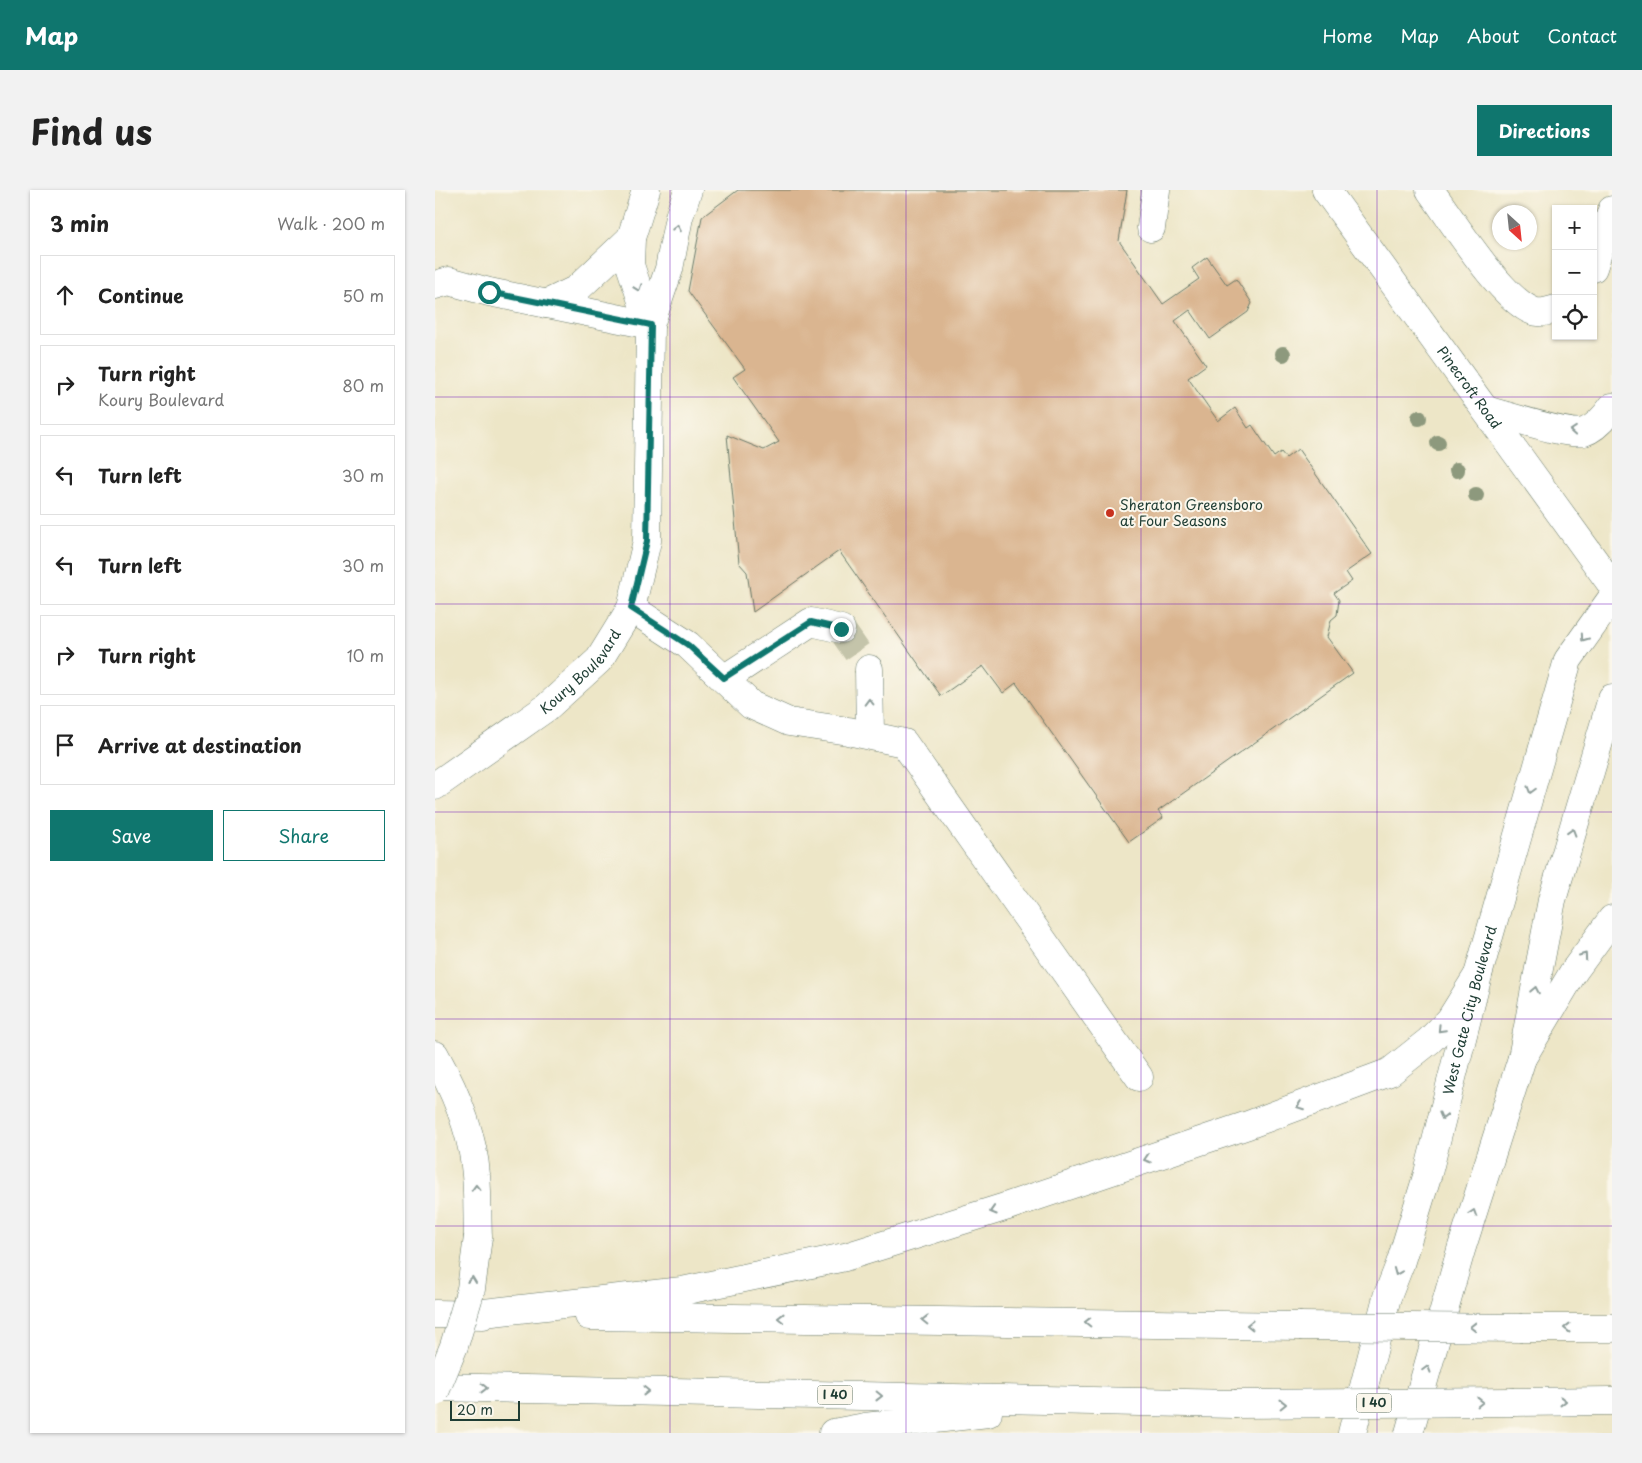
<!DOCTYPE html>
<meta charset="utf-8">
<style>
body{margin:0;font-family:"Playpen Sans",sans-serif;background:#f2f2f2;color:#222}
.controls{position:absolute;right:15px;top:15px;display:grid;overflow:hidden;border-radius:0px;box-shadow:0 1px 4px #0004}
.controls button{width:45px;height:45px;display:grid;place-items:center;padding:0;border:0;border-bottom:1px solid #e0e0e0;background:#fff;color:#222;font:25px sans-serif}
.compass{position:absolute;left:1057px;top:15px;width:45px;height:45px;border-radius:50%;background:#fff;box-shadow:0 1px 4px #0004;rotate:153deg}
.scale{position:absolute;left:15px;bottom:12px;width:70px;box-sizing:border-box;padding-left:5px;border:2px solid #1f3d34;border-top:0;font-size:14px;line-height:18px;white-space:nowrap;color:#1f3d34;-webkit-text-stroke:4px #fbf7ec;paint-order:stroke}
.stop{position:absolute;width:15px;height:15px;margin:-11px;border:4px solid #0f766e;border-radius:50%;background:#fff}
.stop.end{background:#0f766e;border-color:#fff;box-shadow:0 1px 5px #0008}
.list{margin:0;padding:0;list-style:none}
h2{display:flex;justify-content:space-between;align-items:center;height:65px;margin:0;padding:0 20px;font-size:21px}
h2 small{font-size:16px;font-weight:400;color:#767676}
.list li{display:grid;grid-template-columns:32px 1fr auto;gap:15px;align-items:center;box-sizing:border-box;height:80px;margin:0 10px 10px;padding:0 10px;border:1px solid #e0e0e0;border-radius:0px}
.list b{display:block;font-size:19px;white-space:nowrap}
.list p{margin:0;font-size:16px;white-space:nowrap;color:#767676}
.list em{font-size:16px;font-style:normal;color:#767676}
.actions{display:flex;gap:10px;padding:15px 20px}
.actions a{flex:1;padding:11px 0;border:1px solid #0f766e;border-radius:0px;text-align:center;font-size:18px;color:#0f766e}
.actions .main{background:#0f766e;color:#fff}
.icon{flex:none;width:28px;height:28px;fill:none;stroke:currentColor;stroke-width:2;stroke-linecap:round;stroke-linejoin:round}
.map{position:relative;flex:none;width:1177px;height:1243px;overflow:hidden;border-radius:0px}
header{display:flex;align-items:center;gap:30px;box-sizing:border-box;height:70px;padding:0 25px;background:#0f766e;color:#fff}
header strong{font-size:24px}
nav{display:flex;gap:28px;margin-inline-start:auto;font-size:18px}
.intro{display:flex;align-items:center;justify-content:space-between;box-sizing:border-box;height:120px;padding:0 30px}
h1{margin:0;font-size:35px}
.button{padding:12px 22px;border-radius:0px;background:#0f766e;color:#fff;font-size:18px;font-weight:700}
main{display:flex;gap:30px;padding:0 30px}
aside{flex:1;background:#fff;border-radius:0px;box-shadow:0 1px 4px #0004}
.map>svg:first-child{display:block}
.building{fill:#dab590}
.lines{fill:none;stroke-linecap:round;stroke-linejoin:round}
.minor-tunnel{stroke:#c4c4aa;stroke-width:28;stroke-dasharray:28 14;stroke-linecap:butt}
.minor-casing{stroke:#677867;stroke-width:29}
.major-casing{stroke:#677867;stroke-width:29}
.highway-casing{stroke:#677867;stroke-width:29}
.minor{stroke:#fff;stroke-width:28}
.major{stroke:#fff;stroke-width:28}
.highway{stroke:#fff;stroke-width:28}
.highway-bridge-casing{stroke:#677867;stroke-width:29;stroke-linecap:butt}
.highway-bridge{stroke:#fff;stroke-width:28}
.tree{fill:#8d997d}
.oneway{stroke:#8f9e9a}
.route{stroke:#0f766e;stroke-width:6}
.grid{fill:none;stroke:#7b2cbf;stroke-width:1;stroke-opacity:0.55}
.poi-dot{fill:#c8321e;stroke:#fbf7ec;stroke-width:2}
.labels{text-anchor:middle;stroke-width:4;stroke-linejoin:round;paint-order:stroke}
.shield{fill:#fbf7ec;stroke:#61756b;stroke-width:1}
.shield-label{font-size:12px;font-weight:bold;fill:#1f3d34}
.street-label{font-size:14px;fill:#1f3d34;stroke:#fbf7ec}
.poi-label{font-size:14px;fill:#1f3d34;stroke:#fbf7ec;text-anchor:start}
</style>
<header>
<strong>Map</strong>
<nav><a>Home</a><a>Map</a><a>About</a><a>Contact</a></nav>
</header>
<div class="intro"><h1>Find us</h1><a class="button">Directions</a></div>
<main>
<aside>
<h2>3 min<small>Walk · 200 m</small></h2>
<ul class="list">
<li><svg class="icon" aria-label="ahead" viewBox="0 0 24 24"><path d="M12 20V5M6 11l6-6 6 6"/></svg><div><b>Continue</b></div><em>50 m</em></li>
<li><svg class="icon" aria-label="right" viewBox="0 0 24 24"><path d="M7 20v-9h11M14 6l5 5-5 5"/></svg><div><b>Turn right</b><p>Koury Boulevard</p></div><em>80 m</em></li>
<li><svg class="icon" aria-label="left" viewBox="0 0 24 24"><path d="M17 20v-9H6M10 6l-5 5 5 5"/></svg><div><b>Turn left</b></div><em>30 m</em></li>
<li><svg class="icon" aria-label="left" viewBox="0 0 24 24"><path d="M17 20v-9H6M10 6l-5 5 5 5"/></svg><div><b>Turn left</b></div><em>30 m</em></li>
<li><svg class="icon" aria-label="right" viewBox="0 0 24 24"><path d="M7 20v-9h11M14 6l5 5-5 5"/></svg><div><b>Turn right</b></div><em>10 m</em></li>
<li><svg class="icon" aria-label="arrive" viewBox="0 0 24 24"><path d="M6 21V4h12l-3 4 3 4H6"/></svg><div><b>Arrive at destination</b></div></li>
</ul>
<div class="actions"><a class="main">Save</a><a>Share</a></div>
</aside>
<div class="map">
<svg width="1177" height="1243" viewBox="0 0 1177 1243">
<rect width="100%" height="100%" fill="#fbf7ec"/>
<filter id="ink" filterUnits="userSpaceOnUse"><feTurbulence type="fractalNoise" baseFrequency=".02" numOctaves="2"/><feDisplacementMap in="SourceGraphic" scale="10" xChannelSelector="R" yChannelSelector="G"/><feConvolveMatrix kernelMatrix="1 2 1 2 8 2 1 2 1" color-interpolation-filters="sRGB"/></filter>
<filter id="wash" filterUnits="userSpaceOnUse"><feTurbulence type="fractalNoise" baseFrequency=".0096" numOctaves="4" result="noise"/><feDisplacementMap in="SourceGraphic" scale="20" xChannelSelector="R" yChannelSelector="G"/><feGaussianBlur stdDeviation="1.12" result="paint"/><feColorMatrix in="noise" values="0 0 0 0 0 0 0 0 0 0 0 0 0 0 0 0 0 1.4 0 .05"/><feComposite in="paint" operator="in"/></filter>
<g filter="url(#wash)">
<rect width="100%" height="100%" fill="#ede6c7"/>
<g id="blocks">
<path class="building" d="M303,0H692L684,51L728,114L764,89L757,78L772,67L792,95L801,89L817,113L813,122L775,149L755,120L740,131L771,175L753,188L783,231L800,218L813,238L817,235L839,267L846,262L851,268L863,259L937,364L911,382L917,391L899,403L904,410L902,425L896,430L892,447L918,483L723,621L728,628L694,652L581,493L568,503L548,476L506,506L404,361L318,422L312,382L304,373L292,245L329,260L344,252L298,187L310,179L253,101L267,27Z"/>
</g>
</g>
<g filter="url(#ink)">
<use href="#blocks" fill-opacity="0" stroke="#677867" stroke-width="1"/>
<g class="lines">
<path class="minor-tunnel" d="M406,439L434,479"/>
<defs>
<g id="minor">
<path d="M211,0L196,48L195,75L215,135"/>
<path id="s1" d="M891,0L1177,395"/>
<path d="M995,0C1017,30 1066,109 1098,121C1105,124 1114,121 1121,119"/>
<path d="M716,38L721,0"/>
<path d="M1158,78L1177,20"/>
<path d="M0,95L14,91L54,102L215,135"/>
<path d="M111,114L142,99L196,48"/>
<path d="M196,418L253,455L316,515L354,532L413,541L469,553L704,887"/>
<path d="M434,479L435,545"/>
<path d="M289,489L376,432L406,439"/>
<path id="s2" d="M0,596L111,518L164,470L196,418L212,351L215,135L234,79L244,27L253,0"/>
</g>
<g id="major">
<path d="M1051,220C1071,225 1132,246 1149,242C1161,238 1170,227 1177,217"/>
<path id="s3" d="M917,1243L952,1107L965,1074L993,983L1043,785L1133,470L1177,408"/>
<path d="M974,1243L1026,1060L1087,868L1117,710L1177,508"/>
</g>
<path id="highway" d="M0,865C20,901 38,943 41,985C43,1006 42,1027 43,1047
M1087,868L1139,781L1177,729
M0,1124L48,1125
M31,1125L247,1101L410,1067L570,1017L813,935L955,882L994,851L1015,830L1043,785
M154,1126L864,1136
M1087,1138H1177
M0,1197L799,1214
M1079,1212L1177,1211
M398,1243L430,1237L553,1223"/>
</defs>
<use href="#minor" class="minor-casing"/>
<use href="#major" class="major-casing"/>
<use href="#highway" class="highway-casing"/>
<use href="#minor" class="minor"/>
<use href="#major" class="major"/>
<use href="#highway" class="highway"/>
<defs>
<path id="highway-bridge" d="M864,1136L1087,1138
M0,1202L19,1156L36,1099L43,1047
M799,1214L1079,1212"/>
</defs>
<use href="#highway-bridge" class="highway-bridge-casing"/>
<use href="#highway-bridge" class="highway-bridge"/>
</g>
<g class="tree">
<circle cx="848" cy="164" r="8"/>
<circle cx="984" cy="228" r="8"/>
<circle cx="1003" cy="253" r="8"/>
<circle cx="1022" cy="280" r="8"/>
<circle cx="1041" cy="305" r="8"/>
</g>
<defs><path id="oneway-chevron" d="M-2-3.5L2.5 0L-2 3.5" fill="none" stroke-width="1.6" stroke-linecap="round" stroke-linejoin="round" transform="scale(1.25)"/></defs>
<g class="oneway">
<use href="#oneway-chevron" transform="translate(242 38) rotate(-79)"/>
<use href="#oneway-chevron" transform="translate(203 98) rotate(71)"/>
<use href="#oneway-chevron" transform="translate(1138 241) rotate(-175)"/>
<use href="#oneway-chevron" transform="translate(1149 448) rotate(125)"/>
<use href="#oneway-chevron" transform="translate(434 512) rotate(-91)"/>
<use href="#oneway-chevron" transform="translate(1096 600) rotate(106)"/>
<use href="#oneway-chevron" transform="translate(1137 642) rotate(-73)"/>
<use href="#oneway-chevron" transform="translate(1149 766) rotate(-55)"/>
<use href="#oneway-chevron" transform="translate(1100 800) rotate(-79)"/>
<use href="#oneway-chevron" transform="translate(1006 839) rotate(134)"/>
<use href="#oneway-chevron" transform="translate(865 916) rotate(159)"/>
<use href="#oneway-chevron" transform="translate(1008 926) rotate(104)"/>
<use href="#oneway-chevron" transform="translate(712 969) rotate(162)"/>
<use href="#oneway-chevron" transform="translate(41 998) rotate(-92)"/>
<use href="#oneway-chevron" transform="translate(558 1021) rotate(163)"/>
<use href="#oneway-chevron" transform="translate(1038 1023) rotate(-72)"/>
<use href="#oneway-chevron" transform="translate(962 1082) rotate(112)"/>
<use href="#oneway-chevron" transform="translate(37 1090) rotate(-83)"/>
<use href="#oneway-chevron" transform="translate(346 1128) rotate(-179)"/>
<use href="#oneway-chevron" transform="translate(490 1130) rotate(-179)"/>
<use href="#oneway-chevron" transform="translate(653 1132) rotate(-179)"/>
<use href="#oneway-chevron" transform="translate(815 1135) rotate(-179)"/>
<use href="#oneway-chevron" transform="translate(1038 1137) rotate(-180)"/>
<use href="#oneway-chevron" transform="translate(1132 1138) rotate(-180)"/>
<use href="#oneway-chevron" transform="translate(992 1179) rotate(-74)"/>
<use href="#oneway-chevron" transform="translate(49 1198) rotate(1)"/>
<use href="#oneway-chevron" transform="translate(211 1201) rotate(1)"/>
<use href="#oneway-chevron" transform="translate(444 1206) rotate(1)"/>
<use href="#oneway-chevron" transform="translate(1128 1211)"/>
<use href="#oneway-chevron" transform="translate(1045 1212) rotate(-1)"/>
<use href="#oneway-chevron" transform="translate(848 1214) rotate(-1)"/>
</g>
</g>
<g class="lines" filter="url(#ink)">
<path class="route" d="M54,102L216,135L212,351L196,418L253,455L289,488L376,432L406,439"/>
</g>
<path class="grid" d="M235,0V1243M471,0V1243M706,0V1243M942,0V1243M0,207H1177M0,414H1177M0,622H1177M0,829H1177M0,1036H1177"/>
<circle class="poi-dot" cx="675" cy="323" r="5"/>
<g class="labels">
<g class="shield">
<rect x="382.5" y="1195.5" width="35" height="19" rx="4"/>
<rect x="921.5" y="1203.5" width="35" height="19" rx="4"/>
</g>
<g class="shield-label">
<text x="400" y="1209">I 40</text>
<text x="939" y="1217">I 40</text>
</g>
<g class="street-label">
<text dy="5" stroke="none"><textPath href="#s1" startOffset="244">Pinecroft Road</textPath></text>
<text dy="5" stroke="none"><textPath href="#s2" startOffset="186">Koury Boulevard</textPath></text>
<text dy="5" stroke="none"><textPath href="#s3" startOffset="439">West Gate City Boulevard</textPath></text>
</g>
<g class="poi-label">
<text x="685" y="320">Sheraton Greensboro<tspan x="685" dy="16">at Four Seasons</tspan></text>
</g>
</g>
</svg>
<div class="controls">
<button>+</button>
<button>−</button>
<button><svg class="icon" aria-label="locate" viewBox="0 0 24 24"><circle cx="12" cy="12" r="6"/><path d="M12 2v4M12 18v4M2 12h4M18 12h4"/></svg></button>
</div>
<svg class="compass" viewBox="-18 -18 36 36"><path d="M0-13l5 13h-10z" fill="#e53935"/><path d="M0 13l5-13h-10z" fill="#767676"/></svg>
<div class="scale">20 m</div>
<div class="stop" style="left:54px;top:102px"></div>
<div class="stop end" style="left:406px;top:439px"></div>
</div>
</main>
